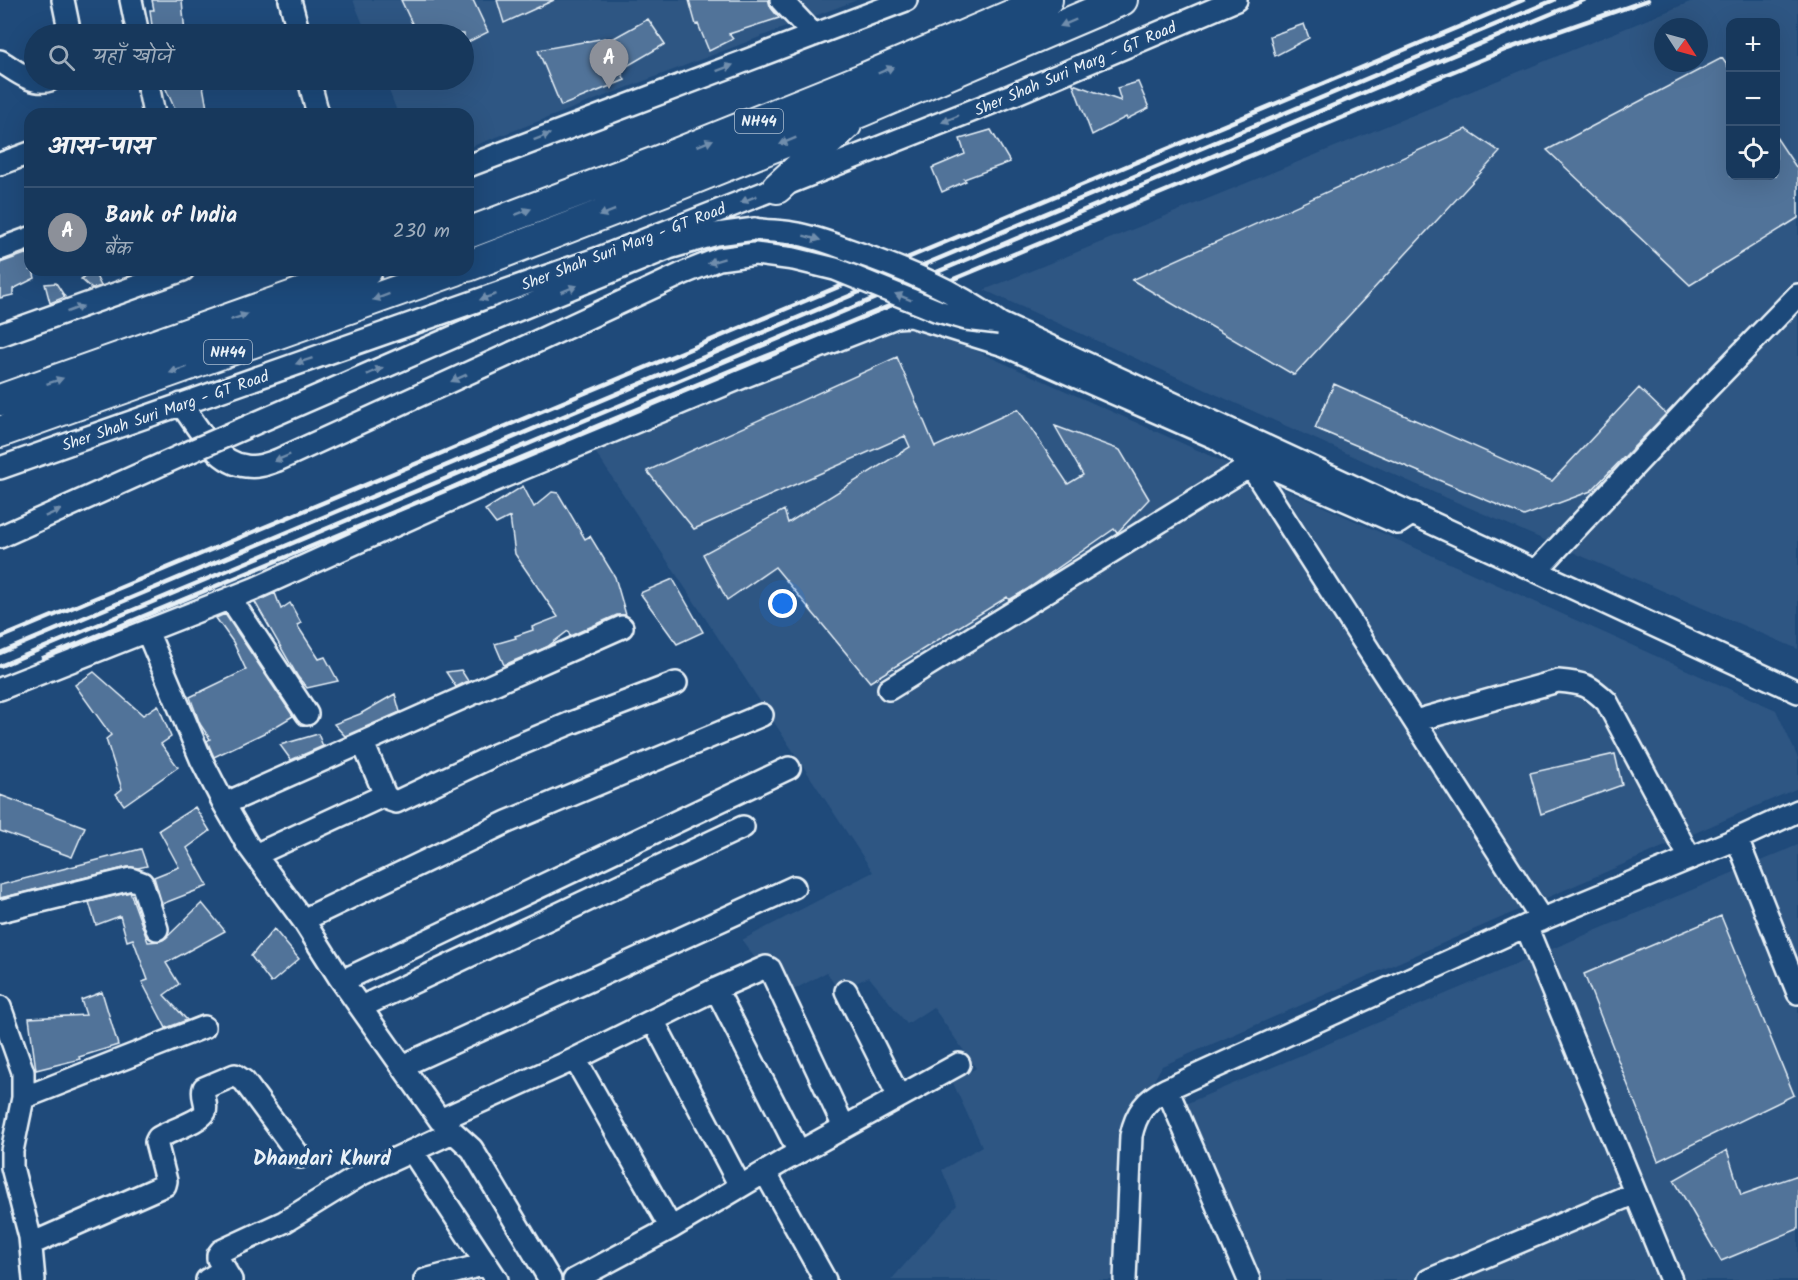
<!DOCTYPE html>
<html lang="hi">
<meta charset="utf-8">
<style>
body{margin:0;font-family:Kalam,"Playpen Sans Deva",sans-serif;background:#244365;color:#f1f3f6}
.controls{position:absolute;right:18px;top:18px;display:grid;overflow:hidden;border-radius:12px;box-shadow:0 6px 24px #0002}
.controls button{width:54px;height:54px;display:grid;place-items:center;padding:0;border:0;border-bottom:2px solid #365272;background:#17385c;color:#f1f3f6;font:30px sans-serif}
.compass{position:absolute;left:1654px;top:18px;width:54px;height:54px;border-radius:50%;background:#17385c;box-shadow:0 6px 24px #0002;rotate:126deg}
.you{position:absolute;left:783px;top:604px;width:21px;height:21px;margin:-15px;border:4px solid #fff;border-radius:50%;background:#1a73e8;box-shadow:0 0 0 9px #1a73e833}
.badge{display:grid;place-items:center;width:39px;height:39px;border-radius:50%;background:#8c9099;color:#fff;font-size:20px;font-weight:700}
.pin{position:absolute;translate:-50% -50px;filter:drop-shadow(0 2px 3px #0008)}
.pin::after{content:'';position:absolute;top:32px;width:21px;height:18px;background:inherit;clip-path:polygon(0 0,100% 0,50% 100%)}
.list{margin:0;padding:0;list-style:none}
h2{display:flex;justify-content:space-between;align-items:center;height:78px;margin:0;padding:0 24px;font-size:26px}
h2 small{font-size:20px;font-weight:400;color:#9eacbb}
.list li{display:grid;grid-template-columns:39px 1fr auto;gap:18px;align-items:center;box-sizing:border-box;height:90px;padding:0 24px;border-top:2px solid #365272}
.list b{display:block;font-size:22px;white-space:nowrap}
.list p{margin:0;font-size:20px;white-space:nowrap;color:#9eacbb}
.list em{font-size:20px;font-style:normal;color:#9eacbb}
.icon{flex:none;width:33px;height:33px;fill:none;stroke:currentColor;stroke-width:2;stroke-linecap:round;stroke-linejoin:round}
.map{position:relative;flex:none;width:1798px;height:1280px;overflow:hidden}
.search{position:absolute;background:#17385c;box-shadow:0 6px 24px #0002;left:24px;top:24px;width:450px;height:66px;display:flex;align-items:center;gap:15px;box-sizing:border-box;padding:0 21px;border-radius:33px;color:#9eacbb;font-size:22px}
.panel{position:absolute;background:#17385c;box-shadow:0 6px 24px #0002;left:24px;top:108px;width:450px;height:168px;border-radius:18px}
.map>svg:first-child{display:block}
.built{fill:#2e5683;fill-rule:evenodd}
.building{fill:#517399;stroke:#e8f1f8;stroke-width:1.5}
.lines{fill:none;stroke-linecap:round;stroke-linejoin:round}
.minor-casing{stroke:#e8f1f8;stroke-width:26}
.highway-casing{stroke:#e8f1f8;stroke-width:34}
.minor{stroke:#1f4a7a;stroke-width:21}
.highway{stroke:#1f4a7a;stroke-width:30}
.rail{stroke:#e8f1f8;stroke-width:4.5}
.minor-bridge-casing{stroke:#e8f1f8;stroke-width:26;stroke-linecap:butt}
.minor-bridge{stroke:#1f4a7a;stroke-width:21}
.oneway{fill:#6f8dac}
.labels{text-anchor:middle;stroke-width:6;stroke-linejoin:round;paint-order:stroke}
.shield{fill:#1f4a7a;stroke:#acbfd2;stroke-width:1.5}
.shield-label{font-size:15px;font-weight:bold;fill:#e8f1f8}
.street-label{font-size:16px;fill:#e8f1f8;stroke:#1f4a7a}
.quarter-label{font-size:20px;font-weight:bold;fill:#e8f1f8;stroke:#1f4a7a}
</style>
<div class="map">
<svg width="1798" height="1280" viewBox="0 0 1798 1280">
<rect width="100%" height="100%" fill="#1f4a7a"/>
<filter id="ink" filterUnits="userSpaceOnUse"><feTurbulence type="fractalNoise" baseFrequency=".0167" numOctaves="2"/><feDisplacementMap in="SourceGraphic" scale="12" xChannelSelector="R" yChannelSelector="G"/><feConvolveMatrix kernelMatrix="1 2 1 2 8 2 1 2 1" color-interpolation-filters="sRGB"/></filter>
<g filter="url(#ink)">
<path class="built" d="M353,0H857L468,148V114H398L385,80H464V34H367Z
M1695,0H1798V649L1433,492L984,290ZM1730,22H1776V176H1730ZM1663,27H1699V63H1663Z
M901,317L1776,710L1798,758V788L1162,1066L1123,1136L1116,1280H891L957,1205L942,1170L982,1146L953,1083L976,1068L933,1007L907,1024L869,977L838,991L827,972L793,990L778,969L767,975L742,940L873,872L590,444Z
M1798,845V1280H1257L1183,1105Z"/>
<path class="building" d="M152,0H182L185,34H153L150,10H154Z
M401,0H473L488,32L464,44V34H417Z
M497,0H554L504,23Z
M689,0H769L771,8L779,18L729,34L733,39L709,51L698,24L696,25Z
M648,19L665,44L620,70L625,80L561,106L538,50L605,38L607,42Z
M1304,24L1309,38L1275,56L1270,36Z
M1722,58L1731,71V176H1776V137L1798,170V218L1690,285L1547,150Z
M162,80H202L208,114H177Z
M1138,82L1149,108L1127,119L1126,117L1092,135L1073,84L1121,101L1117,88Z
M1466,129L1500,152L1294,375L1132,280Z
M991,130L1010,162L964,179L966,181L942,192L932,168L965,154L960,139Z
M28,253L30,270H33L35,278L13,289V295L0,298V263Z
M93,270L101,286L92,289L81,279Z
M56,283L65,297L50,303L45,284Z
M897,357L935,447L1018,409L1068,484L1083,475L1055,426L1120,450L1149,499L1117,533L1114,529L1026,590L1009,600L1007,597L870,682L775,567L727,600L703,554L784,510L788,523L910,447L905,436L694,529L647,471Z
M1334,384L1552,481L1639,388L1666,414L1591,491L1524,516L1315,428Z
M523,486L534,507L552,492L558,493L585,539L590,536L615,577L626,615H617L570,636L568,631L547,647L504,665L495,644L516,638L515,636L533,630L532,627L558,617L515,554L510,517L496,524L485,510Z
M673,579L703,632L677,644L640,593Z
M275,593L281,609L290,603L301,623L297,625L319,659L325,657L338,681L307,688L298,677L255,602Z
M225,614L293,716L268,731L214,757L207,741L210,739L200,724L190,697L246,670L233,642L216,618Z
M461,670L468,681L456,687L446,672Z
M94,672L143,715L158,705L171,737L161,744L178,767L124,805L116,794L122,789L106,739L111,735L75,685Z
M395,694L400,712L345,736L334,724L360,714Z
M318,734L323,746L291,760L280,745Z
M1615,754L1622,785L1541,814L1530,773Z
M0,795L85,827L72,857L0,831Z
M195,807L210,831L187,848L208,886L162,904L154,877L179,867L159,830Z
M141,849L147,866L138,868L128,867L0,898V885Z
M130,892L148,942L160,941L166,938L202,903L225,931L166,963L179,984L164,995L187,1020L166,1028L142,982L148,980L133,939L127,941L120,916L96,925L89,902Z
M1721,916L1794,1095L1658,1161L1584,974Z
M274,929L299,959L271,983L251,956Z
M102,992L118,1045L79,1057L80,1059L36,1070L29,1018L86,1015L81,1000Z
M1727,1150L1741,1195L1798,1175V1229L1721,1261L1674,1180Z"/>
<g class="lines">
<defs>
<path id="minor" d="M63,0L70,34
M131,0L138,34
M290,0L299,34
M781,0L814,35
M0,61C15,70 33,86 50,80
M147,80L154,114
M309,80L318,114
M0,164L30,153
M468,166L906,0
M0,249L30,238
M999,323L1798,692
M476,327L669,248L717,234L755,229
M0,335L183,270
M181,404C197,426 216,463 246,466C258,468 267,464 278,460L512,353
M1242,455L1398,523L1413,513
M0,468L599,258L1012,95L1236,0
M0,537L187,453
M1537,570L1698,398L1798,295
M230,598L307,714
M147,631L201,759L224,804L247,844L303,920L339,977L440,1120L472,1149L550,1280
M0,689L256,588L486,484L743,377L896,317L911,316L1004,345L1216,438L1238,453L1252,468L1542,920
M889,689L1250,466
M1415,721L1558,681C1583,683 1590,685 1607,702L1690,858
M363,743L385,795L390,800L396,802L495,755L571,723L676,683
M224,804L622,627
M1737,839L1798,993
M255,855L385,795
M0,911L131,879L142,883L157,929
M303,920L507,822L762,715
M1526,926L1671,1280
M342,981L789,768
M716,989L799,1152
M846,991L899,1097
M0,1007L23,1072V1098L12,1151V1167L30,1237L34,1280
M361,1007L743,827
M653,1020L740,1186
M575,1059L671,1228
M402,1066L794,887
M23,1098L204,1027
M440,1120L575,1059L716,989L766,967L770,969L844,1127
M412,1151L497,1280
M765,1172L825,1280
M31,1244L165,1185L166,1181L156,1142L158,1138C167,1132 201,1121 205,1112C208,1103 201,1096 204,1088L235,1075L244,1081L300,1157
M207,1280L225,1269
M231,1280L218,1259V1255L221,1251L284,1222L362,1174L453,1132
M425,1280L486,1264
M574,1280L671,1228L785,1160L959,1064
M1125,1280L1131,1136C1136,1113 1146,1099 1167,1089
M1249,1280L1167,1089L1526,926L1737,839L1798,811
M1429,1280L1635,1193"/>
<path id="highway" d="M777,188L846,125
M468,233L661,160L865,78L1047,0
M468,266L673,187L862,111L1122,0
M0,400L367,270
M0,432L456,270"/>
</defs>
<use href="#minor" class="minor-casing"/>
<use href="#highway" class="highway-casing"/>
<use href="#minor" class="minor"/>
<use href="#highway" class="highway"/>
<path class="rail" d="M0,638L1523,0
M0,653L1554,0
M43,658L1507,49L1648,0
M0,666L1584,0"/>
<defs>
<path id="minor-bridge" d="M755,229C767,231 780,231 792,233C811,236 831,243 849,250C902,268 953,289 998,322
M512,353L684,273L719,259L755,254L794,259L835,269L938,311L966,319L999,323
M187,453L476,327"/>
</defs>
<use href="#minor-bridge" class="minor-bridge-casing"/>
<use href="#minor-bridge" class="minor-bridge"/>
</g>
<defs><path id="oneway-solid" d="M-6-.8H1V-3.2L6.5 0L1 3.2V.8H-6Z" transform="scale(1.5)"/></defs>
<g class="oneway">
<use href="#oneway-solid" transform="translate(1068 23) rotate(157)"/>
<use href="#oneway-solid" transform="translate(725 68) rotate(-21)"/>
<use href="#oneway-solid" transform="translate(886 70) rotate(-23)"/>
<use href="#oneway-solid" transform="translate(950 119) rotate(158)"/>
<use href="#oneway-solid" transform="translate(542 137) rotate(-21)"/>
<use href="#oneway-solid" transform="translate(788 141) rotate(158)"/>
<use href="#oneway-solid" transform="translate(705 143) rotate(-22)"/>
<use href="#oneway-solid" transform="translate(749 199) rotate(158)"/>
<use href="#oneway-solid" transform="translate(523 212) rotate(-21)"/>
<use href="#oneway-solid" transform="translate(607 213) rotate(159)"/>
<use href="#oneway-solid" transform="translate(812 238) rotate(15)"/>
<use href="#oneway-solid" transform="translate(716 261) rotate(163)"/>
<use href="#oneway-solid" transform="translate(569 289) rotate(-22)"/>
<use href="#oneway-solid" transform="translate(381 297) rotate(160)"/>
<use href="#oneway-solid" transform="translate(488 297) rotate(161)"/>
<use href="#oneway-solid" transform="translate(903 297) rotate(-158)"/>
<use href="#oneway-solid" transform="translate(75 309) rotate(-20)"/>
<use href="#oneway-solid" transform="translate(239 317) rotate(-19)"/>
<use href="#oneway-solid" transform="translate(304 361) rotate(161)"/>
<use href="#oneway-solid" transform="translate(178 370) rotate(161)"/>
<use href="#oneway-solid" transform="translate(375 371) rotate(-24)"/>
<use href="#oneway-solid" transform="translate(459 378) rotate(156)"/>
<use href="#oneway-solid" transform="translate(55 381) rotate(-19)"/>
<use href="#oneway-solid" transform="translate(282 458) rotate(157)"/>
<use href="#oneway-solid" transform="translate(53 513) rotate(-24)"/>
</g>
</g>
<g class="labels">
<g class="shield">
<rect x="735" y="109" width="48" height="24" rx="4.5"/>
<rect x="204" y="340" width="48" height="24" rx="4.5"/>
</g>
<g class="shield-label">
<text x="759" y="126">NH44</text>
<text x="228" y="357">NH44</text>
</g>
<g class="street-label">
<text transform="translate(1075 68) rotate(-23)" y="6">Sher Shah Suri Marg - GT Road</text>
<text transform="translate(623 246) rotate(-21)" y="6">Sher Shah Suri Marg - GT Road</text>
<text transform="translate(165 410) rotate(-19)" y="6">Sher Shah Suri Marg - GT Road</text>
</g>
<g class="quarter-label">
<text x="322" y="1165">Dhandari Khurd</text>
</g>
</g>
</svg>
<div class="controls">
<button>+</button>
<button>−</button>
<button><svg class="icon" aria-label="locate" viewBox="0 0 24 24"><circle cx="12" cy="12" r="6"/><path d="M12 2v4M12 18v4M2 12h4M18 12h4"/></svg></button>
</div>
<svg class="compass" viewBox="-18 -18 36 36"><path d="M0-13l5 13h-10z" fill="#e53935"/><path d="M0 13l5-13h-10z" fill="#9eacbb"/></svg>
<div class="you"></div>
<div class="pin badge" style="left:609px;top:89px">A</div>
<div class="search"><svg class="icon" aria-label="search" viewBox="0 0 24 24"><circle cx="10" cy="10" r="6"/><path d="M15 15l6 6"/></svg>यहाँ खोजें</div>
<section class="panel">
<h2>आस-पास<small></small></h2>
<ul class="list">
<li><span class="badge">A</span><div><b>Bank of India</b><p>बैंक</p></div><em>230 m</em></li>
</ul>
</section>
</div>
